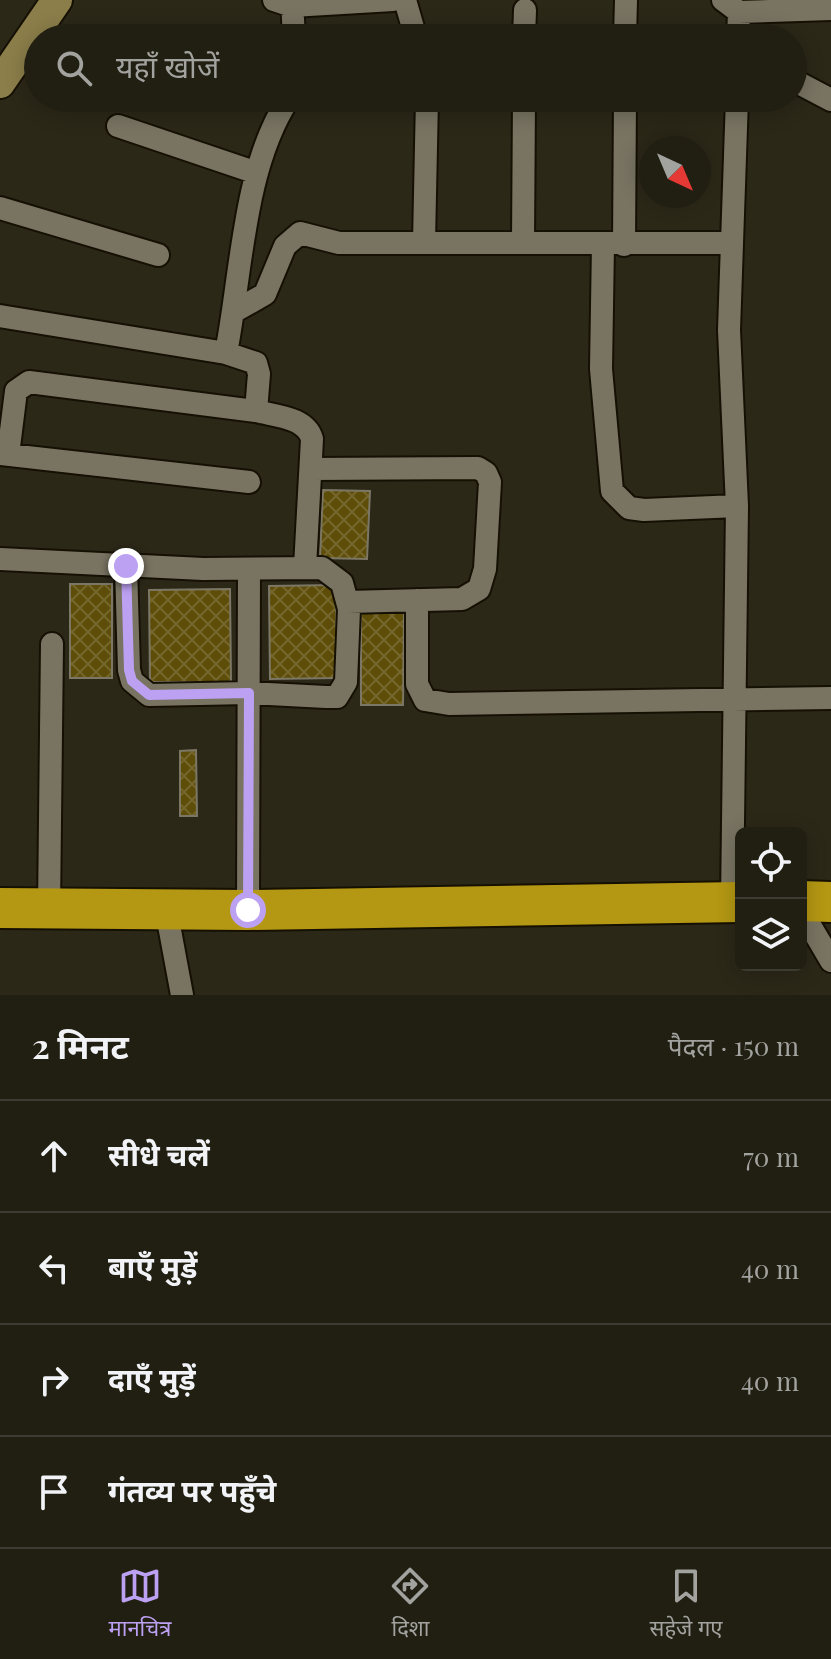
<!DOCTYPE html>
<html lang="hi">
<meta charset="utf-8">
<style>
body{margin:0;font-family:"Playfair Display","Noto Sans Devanagari",serif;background:#2d2b20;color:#f1f3f6}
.controls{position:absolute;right:24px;bottom:24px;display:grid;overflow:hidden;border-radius:12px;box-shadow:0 4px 20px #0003}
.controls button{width:72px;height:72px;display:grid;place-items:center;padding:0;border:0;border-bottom:2px solid #3e3c32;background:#211e12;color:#f1f3f6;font:40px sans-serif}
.compass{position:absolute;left:639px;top:136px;width:72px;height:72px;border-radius:50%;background:#211e12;box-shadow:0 4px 20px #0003;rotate:136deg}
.stop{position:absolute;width:24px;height:24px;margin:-18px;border:6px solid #bca0f2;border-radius:50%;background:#fff}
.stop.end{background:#bca0f2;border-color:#fff;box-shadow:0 2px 8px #0008}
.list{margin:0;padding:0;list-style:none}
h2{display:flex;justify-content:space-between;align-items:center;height:104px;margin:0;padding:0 32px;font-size:34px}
h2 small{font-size:26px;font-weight:400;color:#a2a29f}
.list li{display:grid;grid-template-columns:52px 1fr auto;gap:24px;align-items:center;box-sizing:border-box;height:112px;padding:0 32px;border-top:2px solid #3e3c32}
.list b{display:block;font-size:30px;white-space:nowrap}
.list em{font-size:26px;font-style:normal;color:#a2a29f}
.icon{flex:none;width:44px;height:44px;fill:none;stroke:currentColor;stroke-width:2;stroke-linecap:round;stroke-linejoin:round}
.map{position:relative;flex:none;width:831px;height:995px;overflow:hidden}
.search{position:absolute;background:#211e12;box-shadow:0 4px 20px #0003;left:24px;right:24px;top:24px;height:88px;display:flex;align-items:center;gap:20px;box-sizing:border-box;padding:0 28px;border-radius:44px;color:#a2a29f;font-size:30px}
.sheet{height:552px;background:#211e12}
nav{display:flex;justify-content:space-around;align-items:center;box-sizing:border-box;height:112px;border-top:2px solid #3e3c32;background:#211e12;font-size:22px;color:#a2a29f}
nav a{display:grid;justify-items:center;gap:4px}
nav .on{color:#bca0f2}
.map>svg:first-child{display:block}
.building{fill:url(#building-cross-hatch);stroke:#7c7765;stroke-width:2}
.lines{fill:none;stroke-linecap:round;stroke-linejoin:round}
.street-casing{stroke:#151003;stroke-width:26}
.secondary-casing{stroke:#151003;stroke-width:34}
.highway-casing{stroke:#151003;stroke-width:44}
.street{stroke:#797462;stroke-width:22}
.secondary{stroke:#8b7e4a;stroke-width:30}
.highway{stroke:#b49712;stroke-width:40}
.route{stroke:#bca0f2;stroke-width:10}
</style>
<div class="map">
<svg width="831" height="995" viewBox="0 0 831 995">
<defs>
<pattern id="building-cross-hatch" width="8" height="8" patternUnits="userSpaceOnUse" patternTransform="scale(2)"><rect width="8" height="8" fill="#5d4d08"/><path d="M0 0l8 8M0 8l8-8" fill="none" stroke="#75672c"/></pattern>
</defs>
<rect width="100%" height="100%" fill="#2c2818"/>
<path class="building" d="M323,490L370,491L367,559L320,558Z
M70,584H112V678H70Z
M336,585L337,678L270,679L269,586Z
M230,589L231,682H150L149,590Z
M361,612H404L403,705H361Z
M196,750L197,816H180V751Z"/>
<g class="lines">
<defs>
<path id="street" d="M274,0L292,6L393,0
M292,0L294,38
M405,0L416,38
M723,0L739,12L831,9
M524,38L525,10
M625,38L626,0
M738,38L739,12
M793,80L831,100
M118,126L257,173
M0,208L158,255
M424,242L427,98
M523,242L524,98
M603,244L601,369L612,491L629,508L644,510L737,506
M624,245L625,98
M235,311L265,294L285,246L300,233L339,243H732
M0,316L226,353L256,363L259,374L256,411C275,416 306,417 312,439L305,567
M226,353C242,271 243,168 289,98
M0,454L249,482
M8,455L16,391L29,382L256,411
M311,469L478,468L486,473L490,482L485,569L479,589L462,599L348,602
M0,559L203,569L322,568L342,583L349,609L346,682L337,697H326L249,693L149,695L132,681L129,670L126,566
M417,600V684L425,700L449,704L831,698
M732,902L737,506L729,330L737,98
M49,909L52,644
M166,909L182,995
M248,910L249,569
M801,910L831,961"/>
<path id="secondary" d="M0,83L57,0"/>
<path id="highway" d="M801,901L831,902
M0,908L248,910L741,902"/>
</defs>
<use href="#street" class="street-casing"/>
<use href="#secondary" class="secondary-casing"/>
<use href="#highway" class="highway-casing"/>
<use href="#street" class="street"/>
<use href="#secondary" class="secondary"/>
<use href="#highway" class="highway"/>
</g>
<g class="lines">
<path class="route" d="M126,566L129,670L132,681L149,695L249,693L248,910"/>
</g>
</svg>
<div class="controls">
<button><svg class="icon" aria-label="locate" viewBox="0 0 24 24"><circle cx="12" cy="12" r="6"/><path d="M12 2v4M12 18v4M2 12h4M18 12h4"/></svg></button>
<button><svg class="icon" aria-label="layers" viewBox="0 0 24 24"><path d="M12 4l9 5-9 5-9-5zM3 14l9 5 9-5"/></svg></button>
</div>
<svg class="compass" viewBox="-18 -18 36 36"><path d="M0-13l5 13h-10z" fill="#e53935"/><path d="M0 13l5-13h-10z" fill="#a2a29f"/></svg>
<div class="stop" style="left:248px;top:910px"></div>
<div class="stop end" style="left:126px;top:566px"></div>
<div class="search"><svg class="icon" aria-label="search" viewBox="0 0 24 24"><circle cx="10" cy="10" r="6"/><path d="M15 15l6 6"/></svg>यहाँ खोजें</div>
</div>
<section class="sheet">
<h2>2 मिनट<small>पैदल · 150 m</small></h2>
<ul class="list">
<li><svg class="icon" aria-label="ahead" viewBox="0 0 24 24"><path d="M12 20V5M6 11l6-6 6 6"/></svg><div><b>सीधे चलें</b></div><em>70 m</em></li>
<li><svg class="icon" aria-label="left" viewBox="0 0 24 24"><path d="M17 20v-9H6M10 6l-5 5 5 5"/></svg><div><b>बाएँ मुड़ें</b></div><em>40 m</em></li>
<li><svg class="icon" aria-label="right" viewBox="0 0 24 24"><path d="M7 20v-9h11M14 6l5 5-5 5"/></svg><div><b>दाएँ मुड़ें</b></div><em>40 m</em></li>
<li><svg class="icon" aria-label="arrive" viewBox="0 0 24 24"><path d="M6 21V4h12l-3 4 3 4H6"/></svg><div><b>गंतव्य पर पहुँचे</b></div></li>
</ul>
</section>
<nav>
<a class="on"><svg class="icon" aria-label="map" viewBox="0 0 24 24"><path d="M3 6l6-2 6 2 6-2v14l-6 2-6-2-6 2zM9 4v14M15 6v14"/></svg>मानचित्र</a>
<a><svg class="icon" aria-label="directions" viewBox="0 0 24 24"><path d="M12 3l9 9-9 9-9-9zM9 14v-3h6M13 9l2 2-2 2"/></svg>दिशा</a>
<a><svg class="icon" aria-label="saved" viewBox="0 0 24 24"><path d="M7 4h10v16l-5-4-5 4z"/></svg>सहेजे गए</a>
</nav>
